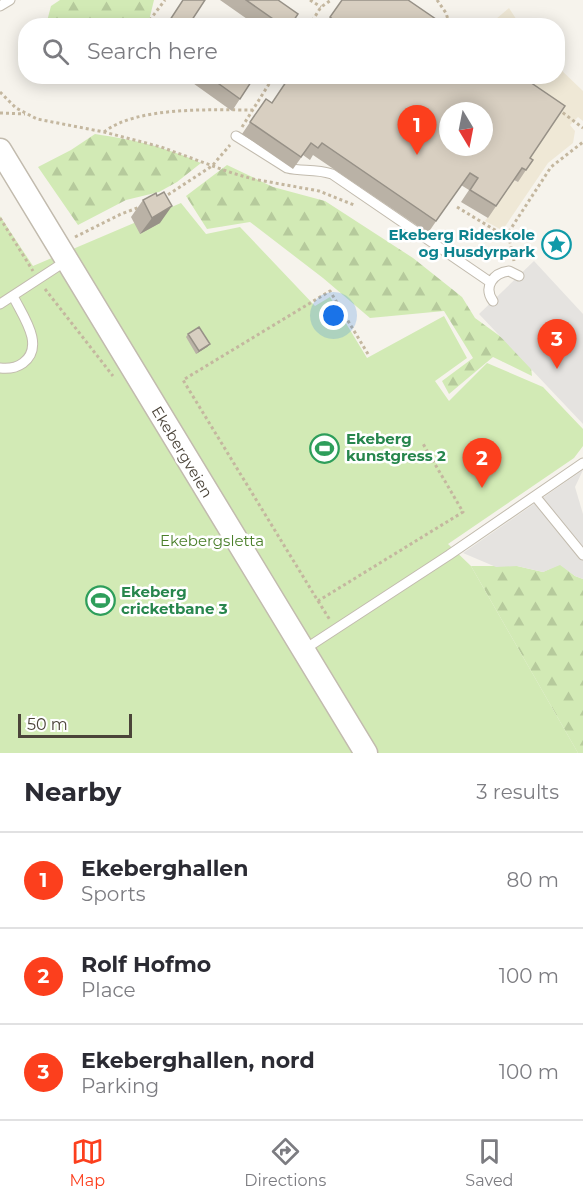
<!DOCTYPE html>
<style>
body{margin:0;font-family:Montserrat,sans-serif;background:#f7f7f7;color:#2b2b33}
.compass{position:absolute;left:439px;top:102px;width:54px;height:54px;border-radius:50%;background:#fff;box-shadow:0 3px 15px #0003;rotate:170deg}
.scale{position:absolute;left:18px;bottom:15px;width:114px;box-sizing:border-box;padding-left:6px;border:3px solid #4b4439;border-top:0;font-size:16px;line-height:21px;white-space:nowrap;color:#4b4439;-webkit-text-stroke:4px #fff;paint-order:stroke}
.you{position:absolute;left:334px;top:316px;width:21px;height:21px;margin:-15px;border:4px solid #fff;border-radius:50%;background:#1a73e8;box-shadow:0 0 0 9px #1a73e833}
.badge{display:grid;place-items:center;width:39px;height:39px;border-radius:50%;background:#fc3f1d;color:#fff;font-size:20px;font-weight:700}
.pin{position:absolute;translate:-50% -50px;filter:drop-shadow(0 2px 3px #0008)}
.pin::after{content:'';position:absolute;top:32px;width:21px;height:18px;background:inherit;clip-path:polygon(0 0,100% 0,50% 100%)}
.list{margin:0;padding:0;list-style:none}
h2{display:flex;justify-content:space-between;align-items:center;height:78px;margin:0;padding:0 24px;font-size:26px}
h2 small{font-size:20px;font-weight:400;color:#7c7c81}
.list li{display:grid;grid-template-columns:39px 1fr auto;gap:18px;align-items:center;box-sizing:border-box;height:96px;padding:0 24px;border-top:2px solid #e1e1e2}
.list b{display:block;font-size:22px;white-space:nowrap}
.list p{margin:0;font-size:20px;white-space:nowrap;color:#7c7c81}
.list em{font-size:20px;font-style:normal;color:#7c7c81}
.icon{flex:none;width:33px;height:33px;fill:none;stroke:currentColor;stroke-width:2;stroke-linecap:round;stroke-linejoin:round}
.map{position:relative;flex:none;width:583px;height:753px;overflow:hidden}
.search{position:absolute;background:#fff;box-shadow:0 3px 15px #0003;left:18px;right:18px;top:18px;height:66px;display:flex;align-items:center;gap:15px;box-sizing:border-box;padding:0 21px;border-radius:24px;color:#7c7c81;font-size:22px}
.sheet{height:366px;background:#fff}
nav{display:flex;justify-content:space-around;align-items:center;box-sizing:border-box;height:84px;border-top:2px solid #e1e1e2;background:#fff;font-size:16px;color:#7c7c81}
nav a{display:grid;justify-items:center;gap:3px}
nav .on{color:#fc3f1d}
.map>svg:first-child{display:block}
.education{fill:#efe8d6}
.forest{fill:url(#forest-firs)}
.park{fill:#d2eab5}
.parking{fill:#e5e3e0}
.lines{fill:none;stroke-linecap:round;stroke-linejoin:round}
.service-casing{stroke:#c2bbae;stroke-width:11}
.tertiary-casing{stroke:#c2bbae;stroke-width:25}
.path{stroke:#c4b79f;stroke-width:3;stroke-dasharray:3 3;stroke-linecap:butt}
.service{stroke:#fff;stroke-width:9}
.tertiary{stroke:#fff;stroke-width:22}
.wall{fill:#bab2a6}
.shaded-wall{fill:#979187}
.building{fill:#d8cfc1;stroke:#979187;stroke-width:1.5;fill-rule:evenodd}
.labels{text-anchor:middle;stroke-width:5;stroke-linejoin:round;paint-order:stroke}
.culture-label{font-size:15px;font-weight:bold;fill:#0d838f;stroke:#fff;text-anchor:end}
.leisure-label{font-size:15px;font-weight:bold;fill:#27864d;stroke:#fff;text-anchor:start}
.street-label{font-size:15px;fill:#4b4439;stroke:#fff}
.park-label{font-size:15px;fill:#4a7f2a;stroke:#fff}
</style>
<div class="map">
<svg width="583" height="753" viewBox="0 0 583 753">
<defs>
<pattern id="forest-firs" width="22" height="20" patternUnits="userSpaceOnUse" patternTransform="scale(1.5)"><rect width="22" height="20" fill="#d2eab5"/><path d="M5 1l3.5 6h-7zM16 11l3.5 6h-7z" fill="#b6ca9c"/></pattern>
</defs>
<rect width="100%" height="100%" fill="#f6f3ec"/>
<path class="education" d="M509,8L520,25H489Z
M558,67L583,91V121L578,117L570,125L575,131L573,143L548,163L504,228L500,229L485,221L514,180L518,182L505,77L558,76Z"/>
<path class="forest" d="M60,0H154L148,25H46L51,6Z
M95,134C135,140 163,146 201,163L177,182L159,192L126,200L78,225L38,167L71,150Z
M227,165L273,187L325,201L413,258L462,297L475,318L530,358L532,376L493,357L449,394L442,381L473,358L444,311L370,318L323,278L250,222L207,229L186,196Z
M560,564L575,576L583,579V753H578L471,566H517L543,572Z"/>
<path class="park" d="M181,203L206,234L240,227L315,306L330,297L367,358L444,316L467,358L435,381L449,401L487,363L543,387L583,429V446L574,458L448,544L471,566L578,753H0V216L33,266Z"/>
<path class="parking" d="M534,261L583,314V424L479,314Z
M583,470L575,487L583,514V579L575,576L560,565L543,572L517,566L496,567L463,553Z"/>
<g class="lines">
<defs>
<path id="service" d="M0,6L10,0
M236,136L287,168C302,172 314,168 332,174L490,282
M493,301C483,287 493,273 509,271L519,276
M0,304L66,261
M0,368C8,369 16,368 23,363C46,346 22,315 13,296
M535,496L583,555
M305,649L449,555L583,463"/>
<path id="tertiary" d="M0,150L366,753"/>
</defs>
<use href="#service" class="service-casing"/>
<use href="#tertiary" class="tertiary-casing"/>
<path class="path" d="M310,0L321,7
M437,0L446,13L450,26
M146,25L165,0
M309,26L321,7L331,0
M0,92L16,108L37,119L104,132L161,147L232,173L253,179L319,191L354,205
M558,109L583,128
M0,113L25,114
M242,127L274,76
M104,132C137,106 212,110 253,110
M163,198L212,166L230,145
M457,207L508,238
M0,218L33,271
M75,237L121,214L140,207
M514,261L508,233L551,167L583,142
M45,289L113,376
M368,354L330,291L183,380L318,601L463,512L422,442
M318,601L330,620"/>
<use href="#service" class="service"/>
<use href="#tertiary" class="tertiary"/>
</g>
<path class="wall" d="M220,0H278L290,26H257Z
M342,0L446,26H325Z
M183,76H255L232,111Z
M266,99L271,103L530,158L526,170L518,182L514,180L488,218L461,202L469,190L461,185L428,233L313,155L310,160L303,155L293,169L242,134Z
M143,200L160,223L140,234L131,217Z
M188,334L210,344L207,347L196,354L186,337Z"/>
<path class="shaded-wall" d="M172,206L160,223L140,234L152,218Z
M210,344L207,347L196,354L199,351Z"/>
<path class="building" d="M183,0H205L188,26H166Z
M246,0H278L298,14L290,26H268L273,19Z
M342,0H408L446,26H342L330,17Z
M208,76H255L240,99Z
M290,76H521L565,106L530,158L533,160L526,170L522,168L496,206L470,190L478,178L470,173L436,221L322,143L318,148L311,143L301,157L250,122L266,99L272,103ZM448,111H484V147H448Z
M164,192L172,206L152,218L143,200L156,193L157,196Z
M199,327L210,344L199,351L188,334Z"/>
<defs>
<symbol id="sight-ring" viewBox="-11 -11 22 22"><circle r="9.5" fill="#fff" stroke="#0f9aa8" stroke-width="1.5"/><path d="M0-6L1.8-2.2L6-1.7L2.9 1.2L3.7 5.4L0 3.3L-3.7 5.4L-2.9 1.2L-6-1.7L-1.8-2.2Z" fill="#0f9aa8"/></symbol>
<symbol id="stadium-ring" viewBox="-11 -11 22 22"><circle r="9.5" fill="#fff" stroke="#2e9e5b" stroke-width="1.5"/><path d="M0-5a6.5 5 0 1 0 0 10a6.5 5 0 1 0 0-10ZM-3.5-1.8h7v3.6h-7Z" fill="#2e9e5b"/></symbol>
</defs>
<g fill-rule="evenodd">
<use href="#sight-ring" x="540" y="228" width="33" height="33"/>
<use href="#stadium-ring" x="308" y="432" width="33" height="33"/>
<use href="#stadium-ring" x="84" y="584" width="33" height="33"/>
</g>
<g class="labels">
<g class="culture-label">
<text x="535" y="240">Ekeberg Rideskole<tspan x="535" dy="17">og Husdyrpark</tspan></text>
</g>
<g class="leisure-label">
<text x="346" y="444">Ekeberg<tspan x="346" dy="17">kunstgress 2</tspan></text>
<text x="121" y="597">Ekeberg<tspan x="121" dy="17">cricketbane 3</tspan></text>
</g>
<g class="street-label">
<text transform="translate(182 452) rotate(59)" y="5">Ekebergveien</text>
</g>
<g class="park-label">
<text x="212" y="546">Ekebergsletta</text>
</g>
</g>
</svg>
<svg class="compass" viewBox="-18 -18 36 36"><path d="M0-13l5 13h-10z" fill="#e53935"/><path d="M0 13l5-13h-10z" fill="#7c7c81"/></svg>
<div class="scale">50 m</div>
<div class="you"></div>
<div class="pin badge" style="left:417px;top:155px">1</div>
<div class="pin badge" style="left:482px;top:488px">2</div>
<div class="pin badge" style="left:557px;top:369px">3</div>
<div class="search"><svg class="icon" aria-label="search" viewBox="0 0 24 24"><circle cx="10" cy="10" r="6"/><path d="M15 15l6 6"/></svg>Search here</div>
</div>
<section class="sheet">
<h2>Nearby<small>3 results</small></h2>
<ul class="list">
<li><span class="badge">1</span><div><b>Ekeberghallen</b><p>Sports</p></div><em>80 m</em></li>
<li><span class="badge">2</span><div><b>Rolf Hofmo</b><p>Place</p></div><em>100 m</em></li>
<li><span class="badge">3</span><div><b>Ekeberghallen, nord</b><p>Parking</p></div><em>100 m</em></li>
</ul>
</section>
<nav>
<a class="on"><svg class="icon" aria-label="map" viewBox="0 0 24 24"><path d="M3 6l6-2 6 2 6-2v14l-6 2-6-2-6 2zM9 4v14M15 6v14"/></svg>Map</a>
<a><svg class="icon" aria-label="directions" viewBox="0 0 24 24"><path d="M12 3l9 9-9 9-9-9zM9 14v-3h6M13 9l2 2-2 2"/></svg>Directions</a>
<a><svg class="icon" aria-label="saved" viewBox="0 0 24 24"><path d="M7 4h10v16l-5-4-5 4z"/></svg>Saved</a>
</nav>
